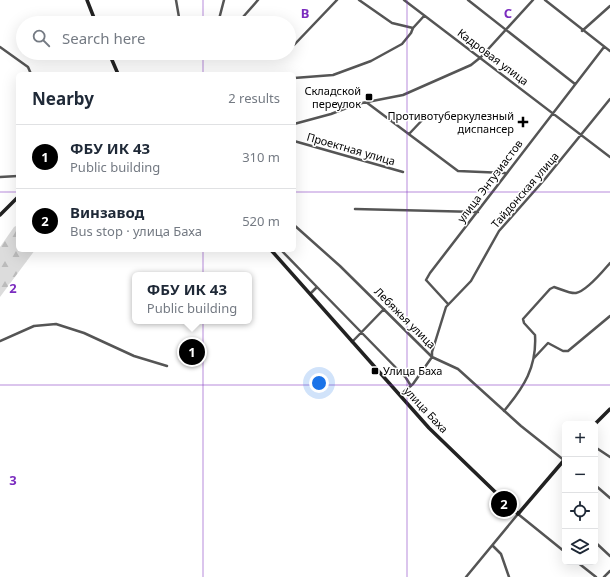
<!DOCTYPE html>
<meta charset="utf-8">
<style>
body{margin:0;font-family:"Noto Sans",sans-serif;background:#f2f2f3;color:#1f2937}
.controls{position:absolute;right:12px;bottom:12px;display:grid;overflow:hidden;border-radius:6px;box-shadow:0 4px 16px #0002}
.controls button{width:36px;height:36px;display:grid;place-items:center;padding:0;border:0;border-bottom:1px solid #e0e1e3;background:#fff;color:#1f2937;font:20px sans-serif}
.you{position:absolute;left:319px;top:383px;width:14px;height:14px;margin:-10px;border:3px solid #fff;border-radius:50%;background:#1a73e8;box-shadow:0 0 0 6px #1a73e833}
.badge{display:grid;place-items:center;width:26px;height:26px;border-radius:50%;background:#000;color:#fff;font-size:13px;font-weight:700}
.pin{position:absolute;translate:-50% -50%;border:2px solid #fff;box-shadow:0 1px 4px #0006}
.popup{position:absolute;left:132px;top:272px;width:120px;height:52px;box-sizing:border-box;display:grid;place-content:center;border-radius:6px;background:#fff;filter:drop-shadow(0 1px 3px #0005);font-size:13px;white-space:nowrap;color:#747a83}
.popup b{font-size:15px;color:#1f2937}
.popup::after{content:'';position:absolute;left:50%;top:100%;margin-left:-8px;border:8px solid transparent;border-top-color:#fff}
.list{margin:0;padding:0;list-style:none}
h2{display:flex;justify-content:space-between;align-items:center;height:52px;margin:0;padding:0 16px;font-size:17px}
h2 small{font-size:13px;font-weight:400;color:#747a83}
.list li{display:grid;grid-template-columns:26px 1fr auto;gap:12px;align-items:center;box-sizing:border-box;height:64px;padding:0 16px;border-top:1px solid #e0e1e3}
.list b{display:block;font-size:15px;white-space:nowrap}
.list p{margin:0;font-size:13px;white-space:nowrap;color:#747a83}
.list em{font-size:13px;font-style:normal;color:#747a83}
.icon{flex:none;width:22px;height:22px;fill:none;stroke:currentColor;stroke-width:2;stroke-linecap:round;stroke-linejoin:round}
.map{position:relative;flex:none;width:610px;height:577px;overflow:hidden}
.search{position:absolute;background:#fff;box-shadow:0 4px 16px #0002;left:16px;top:16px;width:280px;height:44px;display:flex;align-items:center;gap:10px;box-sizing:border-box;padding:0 14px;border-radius:22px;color:#747a83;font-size:15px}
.panel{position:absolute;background:#fff;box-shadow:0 4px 16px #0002;left:16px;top:72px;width:280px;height:180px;border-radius:6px}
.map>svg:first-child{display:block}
.forest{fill:url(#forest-firs)}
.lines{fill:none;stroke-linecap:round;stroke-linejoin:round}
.street{stroke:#555;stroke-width:2.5}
.secondary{stroke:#222;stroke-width:3.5}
.grid{fill:none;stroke:#7b2cbf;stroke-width:1;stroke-opacity:0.55}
.poi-dot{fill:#000;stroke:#fff;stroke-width:1.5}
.labels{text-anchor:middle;stroke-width:3;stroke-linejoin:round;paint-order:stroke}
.street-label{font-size:11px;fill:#000;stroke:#fff}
.poi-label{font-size:11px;fill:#000;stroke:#fff;text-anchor:end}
.grid-label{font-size:13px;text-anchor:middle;font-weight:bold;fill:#7b2cbf;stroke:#fff;stroke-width:3;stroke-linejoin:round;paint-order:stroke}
</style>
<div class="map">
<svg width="610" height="577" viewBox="0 0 610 577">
<defs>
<pattern id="forest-firs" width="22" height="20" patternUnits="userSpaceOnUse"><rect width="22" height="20" fill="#dcdcdc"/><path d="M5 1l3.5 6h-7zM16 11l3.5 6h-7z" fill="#bbb"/></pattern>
</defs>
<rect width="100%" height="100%" fill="#fff"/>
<path class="forest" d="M18,225V250H35L0,297V247L14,227Z"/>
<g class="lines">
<path class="street" d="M176,0L180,23
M359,0L392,23L413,28L424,16
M404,0L610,157
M468,0L575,84
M545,0L610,51
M218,23L224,0
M225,23L243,17L258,0
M582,31L610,6
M294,45L337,0
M0,47L28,67L31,74
M294,78L333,75L371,61L402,44L411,33L413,28
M366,102L458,171L505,173
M294,124L331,114L357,104L403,95L471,65L481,57L533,0
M409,134L427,115
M294,141L403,172
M0,177L18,176
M355,209L478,212
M294,225L340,266L432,357L458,369L521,426L565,461
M281,250L317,287L311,293
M317,287L406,378L411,386
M448,304L426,280L430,273L604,47
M0,341L34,326L56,324L84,333L134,356L167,366
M352,342L384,309
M534,358L548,343L563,351H568L610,316
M400,395L413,384L432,357V352L446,307L471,281L499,231L545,179L610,99
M504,411C524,387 537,367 535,335L524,323L523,319L550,289L554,287C561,289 570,294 576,293C587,291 603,271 610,263
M595,447L610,457
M595,485L610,498
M595,542L610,556
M493,546L501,554L509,577
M577,562L596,577
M466,577L518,514L565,552
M604,577L610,571"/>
<path class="secondary" d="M87,0L96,23
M109,53L118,74
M0,215L18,197
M271,250L429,428L518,514L565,459
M595,424L610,409"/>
</g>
<path class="grid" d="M203,0V23M407,0V577M203,53V74M0,192H18M294,192H610M203,250V577M0,385H610"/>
<g class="poi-dot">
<rect x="365" y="93" width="8" height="8" rx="2"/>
<path d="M521 116h4v4h4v4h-4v4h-4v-4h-4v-4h4z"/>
<rect x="371" y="367" width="8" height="8" rx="2"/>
</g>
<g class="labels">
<g class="street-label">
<text transform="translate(493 57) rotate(37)" y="4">Кадровая улица</text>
<text transform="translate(351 149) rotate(16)" y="4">Проектная улица</text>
<text transform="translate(490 181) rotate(-53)" y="4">улица Энтузиастов</text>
<text transform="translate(525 190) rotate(-49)" y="4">Тайдонская улица</text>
<text transform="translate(405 318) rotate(45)" y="4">Лебяжья улица</text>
<text transform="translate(426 410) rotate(47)" y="4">улица Баха</text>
</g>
<g class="poi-label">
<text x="361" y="95">Складской<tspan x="361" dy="13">переулок</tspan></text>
<text x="514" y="120">Противотуберкулезный<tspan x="514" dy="13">диспансер</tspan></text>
<text x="383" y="375" text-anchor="start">Улица Баха</text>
</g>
</g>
<g class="grid-label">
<text x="305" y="18">B</text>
<text x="508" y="18">C</text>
<text x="13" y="293">2</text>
<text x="13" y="485">3</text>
</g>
</svg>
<div class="controls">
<button>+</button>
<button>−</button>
<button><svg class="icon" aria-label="locate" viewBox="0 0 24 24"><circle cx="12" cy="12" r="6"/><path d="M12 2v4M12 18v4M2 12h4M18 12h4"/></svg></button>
<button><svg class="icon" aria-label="layers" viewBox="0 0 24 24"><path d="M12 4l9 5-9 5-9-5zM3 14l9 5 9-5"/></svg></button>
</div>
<div class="you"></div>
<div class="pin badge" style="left:192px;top:352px">1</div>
<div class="popup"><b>ФБУ ИК 43</b>Public building</div>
<div class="pin badge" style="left:504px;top:504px">2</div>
<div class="search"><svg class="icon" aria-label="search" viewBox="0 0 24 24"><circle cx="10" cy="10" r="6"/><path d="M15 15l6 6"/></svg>Search here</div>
<section class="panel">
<h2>Nearby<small>2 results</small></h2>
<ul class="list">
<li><span class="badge">1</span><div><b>ФБУ ИК 43</b><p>Public building</p></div><em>310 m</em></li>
<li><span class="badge">2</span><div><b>Винзавод</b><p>Bus stop · улица Баха</p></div><em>520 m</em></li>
</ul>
</section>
</div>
